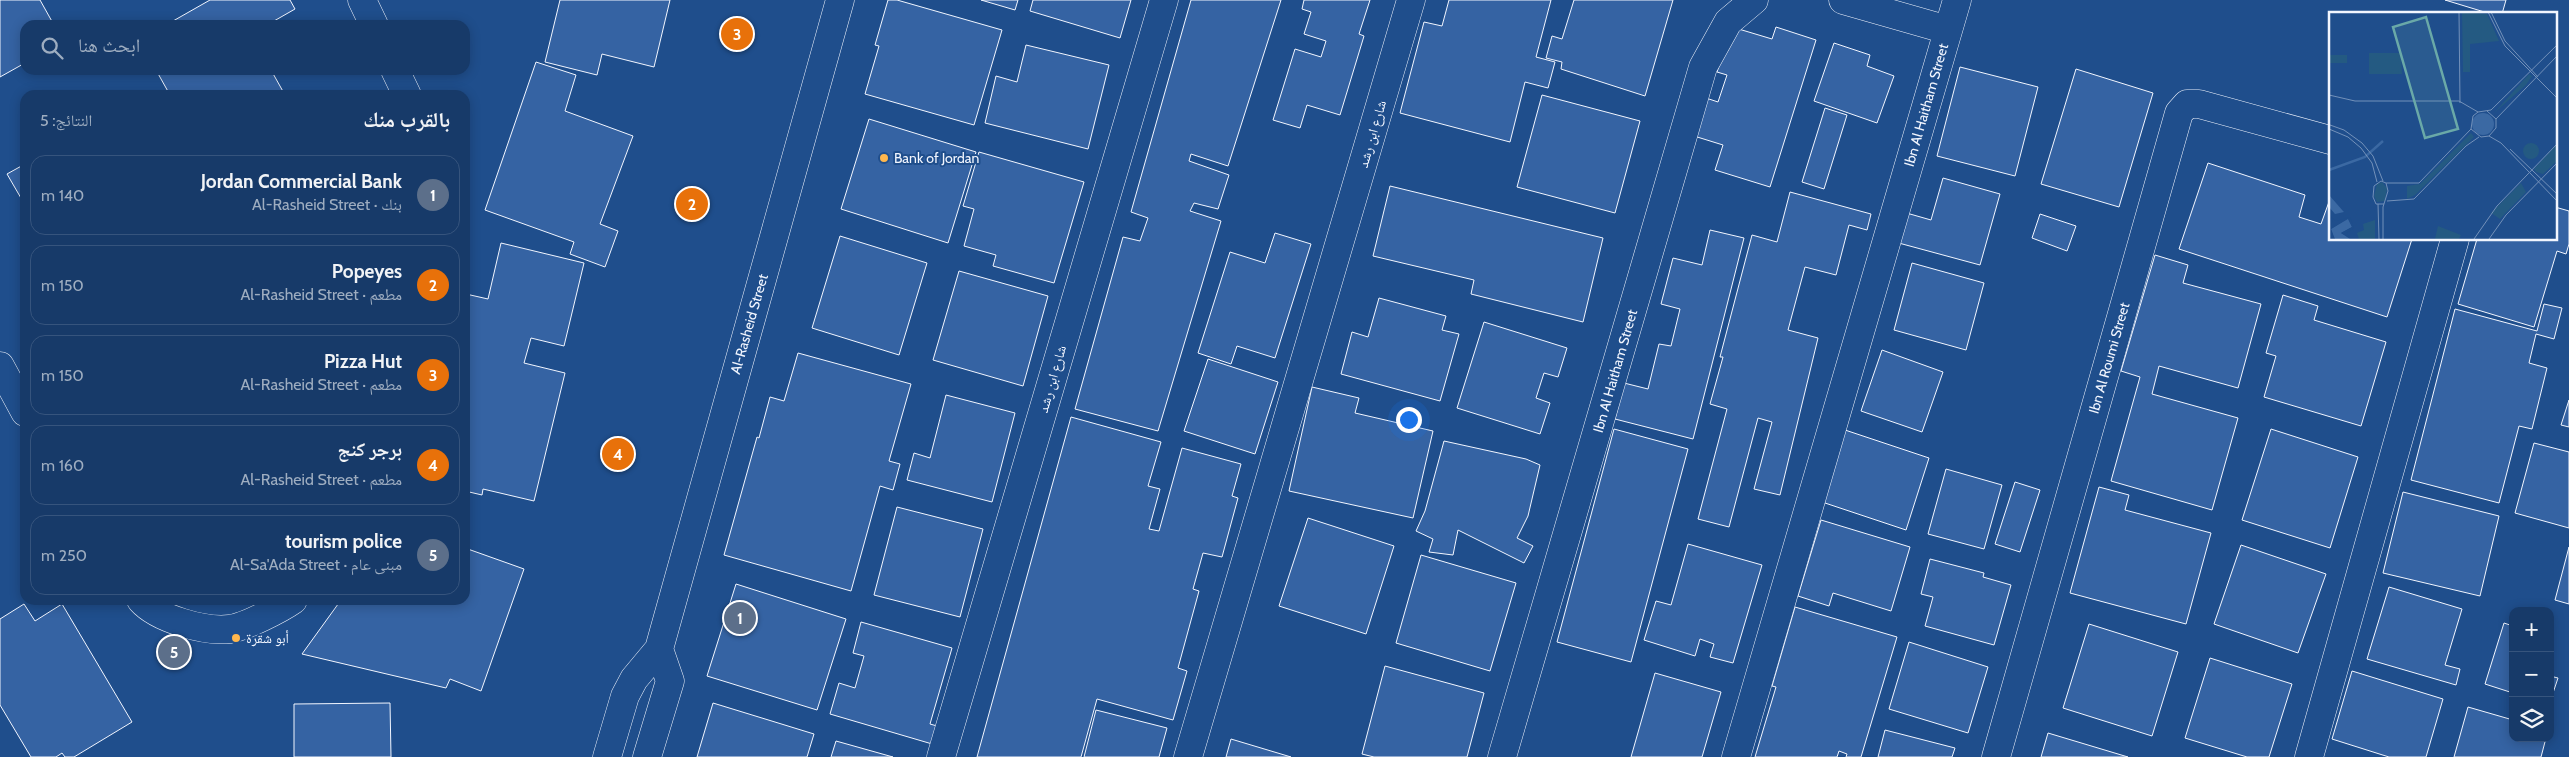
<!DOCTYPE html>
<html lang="ar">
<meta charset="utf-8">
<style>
body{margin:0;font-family:Cabin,"Noto Naskh Arabic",sans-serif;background:#244571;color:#f1f3f6;direction:rtl}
.controls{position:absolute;right:15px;bottom:15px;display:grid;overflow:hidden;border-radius:10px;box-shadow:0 2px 12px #0003}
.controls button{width:45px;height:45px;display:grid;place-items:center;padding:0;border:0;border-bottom:1px solid #36547d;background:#173a69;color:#f1f3f6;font:25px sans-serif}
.you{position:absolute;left:1408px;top:419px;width:18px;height:18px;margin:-12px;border:4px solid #fff;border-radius:50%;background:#1a73e8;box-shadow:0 0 0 8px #1a73e833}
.badge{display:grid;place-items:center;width:32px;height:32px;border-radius:50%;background:#ffb74d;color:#fff;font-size:16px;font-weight:700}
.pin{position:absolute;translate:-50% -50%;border:2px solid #fff;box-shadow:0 1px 5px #0006}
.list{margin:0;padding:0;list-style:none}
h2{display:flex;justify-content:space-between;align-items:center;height:65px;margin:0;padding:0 20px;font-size:21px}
h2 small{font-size:16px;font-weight:400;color:#9eadc0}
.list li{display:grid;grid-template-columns:32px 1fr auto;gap:15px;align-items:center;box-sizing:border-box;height:80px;margin:0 10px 10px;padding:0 10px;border:1px solid #36547d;border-radius:15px}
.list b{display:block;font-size:19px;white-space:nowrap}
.list p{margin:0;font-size:16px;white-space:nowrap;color:#9eadc0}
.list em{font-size:16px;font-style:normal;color:#9eadc0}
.icon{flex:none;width:28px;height:28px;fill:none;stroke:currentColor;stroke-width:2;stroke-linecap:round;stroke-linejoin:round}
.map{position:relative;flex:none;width:2569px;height:757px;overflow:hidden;direction:ltr}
.search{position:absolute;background:#173a69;box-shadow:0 2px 12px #0003;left:20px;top:20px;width:450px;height:55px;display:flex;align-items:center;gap:12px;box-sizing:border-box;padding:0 18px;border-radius:15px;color:#9eadc0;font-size:19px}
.panel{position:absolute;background:#173a69;box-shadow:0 2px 12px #0003;left:20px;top:90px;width:450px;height:515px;border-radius:15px;direction:rtl}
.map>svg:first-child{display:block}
.building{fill:#3563a3;stroke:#f2f6ff}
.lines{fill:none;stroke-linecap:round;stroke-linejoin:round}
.minor-casing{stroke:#f2f6ff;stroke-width:29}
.major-casing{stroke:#f2f6ff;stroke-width:29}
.minor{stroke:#1f4e8c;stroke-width:28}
.major{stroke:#1f4e8c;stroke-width:28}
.poi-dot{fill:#ffb74d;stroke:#1f4e8c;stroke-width:2}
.labels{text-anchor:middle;stroke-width:4;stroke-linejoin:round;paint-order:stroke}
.street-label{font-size:14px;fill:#f2f6ff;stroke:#1f4e8c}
.poi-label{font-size:14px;fill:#f2f6ff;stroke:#1f4e8c;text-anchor:start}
.inset-river{fill:none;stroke:#3b69a3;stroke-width:2.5}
.inset-road{fill:none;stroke:#7391ba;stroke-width:1}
.view{fill:#6aa9a8;fill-opacity:0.15;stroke:#6aa9a8;stroke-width:2.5}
.inset-edge{fill:none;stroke:#f2f6ff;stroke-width:2.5}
</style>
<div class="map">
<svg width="2569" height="757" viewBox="0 0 2569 757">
<rect width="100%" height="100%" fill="#1f4e8c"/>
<path class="building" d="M0,0H40L54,25H25V63L0,77Z
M210,0H290L295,9L267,25H166Z
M560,0H670L654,67L602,54L597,75L545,62Z
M888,0H897L1002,30L974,125L865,94L879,46L875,45Z
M981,0H1018L1015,10Z
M1033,0H1131L1120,38L1030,11Z
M1191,0H1281L1228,166L1191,154L1189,161L1229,175L1218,209L1194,203L1190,211L1221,221L1158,431L1075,409L1123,237L1140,241L1148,218L1131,212Z
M1304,0H1370L1359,34L1364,36L1340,115L1307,105L1300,128L1273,120L1295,49L1321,57L1326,41L1304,34L1311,12L1302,9Z
M1449,0H1551L1536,57L1555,62L1548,88L1525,82L1510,142L1400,113L1424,22L1442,26Z
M1574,0H1673L1645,96L1561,69L1562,62L1546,58L1552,36L1562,39Z
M2445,0H2506L2502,14H2491Z
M1732,27L1772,39L1776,27L1816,40L1770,187L1715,170L1723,145L1694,136L1706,98L1718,102L1727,75L1717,72Z
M1834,43L1870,55L1867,66L1894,76L1877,123L1814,101Z
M1026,45L1109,65L1088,149L985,123L996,76L1017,82Z
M536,62L576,75L565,111L633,136L600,224L618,231L605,267L570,254L574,242L485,210Z
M1960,67L2038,87L2015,176L1937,156Z
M2076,69L2153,93L2119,207L2041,184Z
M156,70H271L285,95H170Z
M1542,95L1640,121L1615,213L1517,187Z
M1825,108L1847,115L1824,189L1802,182Z
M869,119L976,152L948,243L841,209Z
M979,152L1084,182L1054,283L993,266L996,255L964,246L974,209L963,206Z
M2208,163L2305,195L2299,217L2321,224L2330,199V239H2412L2387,317L2179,249Z
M25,164V205L7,174Z
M1943,178L2000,194L1980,265L1895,242L1903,212L1931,220Z
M1390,186L1603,238L1583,322L1471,294L1474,280L1373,256Z
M1790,192L1871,214L1867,230L1849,225L1836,275L1805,267L1788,330L1818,338L1780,495L1754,489L1772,422L1758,418L1729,527L1698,519L1727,409L1710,404L1723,357H1720L1752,235L1777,242Z
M2555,207L2569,211V244L2566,254L2557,251L2534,327L2458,304L2477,239H2555Z
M2040,214L2076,226L2067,251L2032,238Z
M1710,230L1744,238L1693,439L1615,419L1624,383L1648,389L1659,344L1671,346L1680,309L1661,304L1673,258L1702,265Z
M1275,233L1311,244L1275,358L1237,346L1231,364L1198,353L1230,252L1265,263Z
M840,236L927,263L899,355L812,328Z
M501,243L584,263L564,346L531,338L524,363L565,373L534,501L483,489L482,495L465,491V298L466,294L488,299Z
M2155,255L2188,265L2183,283L2261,304L2238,388L2159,366L2152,394L2238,418L2212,510L2111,481L2140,377L2121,371Z
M1912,263L1984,283L1966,350L1894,330Z
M959,271L1048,296L1023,386L933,360Z
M2283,295L2318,306L2314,320L2386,342L2361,426L2264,397L2276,356L2266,353Z
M1379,298L1446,316L1442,330L1459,334L1440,401L1341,374L1352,332L1368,337Z
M2544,304L2562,308L2554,339L2536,334L2529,363L2547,368L2532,429L2519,426L2499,503L2411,480L2455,309L2537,331Z
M1484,322L1567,348L1558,377L1544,373L1536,398L1550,403L1540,434L1457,408Z
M1882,350L1943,372L1922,432L1861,411Z
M798,353L911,384L889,461L900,464L893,490L880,486L851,591L724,555L757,437L759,438L770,397L784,401Z
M1208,359L1278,382L1255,454L1184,431Z
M1312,387L1359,398L1355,413L1433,431L1413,518L1289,491Z
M946,395L1015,413L992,502L907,480L914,453L930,458Z
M2569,400V427L2561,425Z
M1071,417L1161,442L1148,486L1160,489L1149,529L1159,531L1182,448L1241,464L1232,496L1238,498L1222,557L1203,553L1193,589L1199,591L1178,668L1187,671L1173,720L1097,699L1081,757H977Z
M1614,429L1688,449L1631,662L1557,642Z
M2271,429L2358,457L2330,548L2242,520Z
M1845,430L1929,458L1906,530L1822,502Z
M1444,441L1526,459L1540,465L1528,516L1517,538L1533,546L1524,563L1458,530L1453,555L1429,552L1433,539L1416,531L1425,511Z
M2534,443L2569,452V528L2515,513Z
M1946,469L2002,485L1984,549L1928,534Z
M2015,482L2040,490L2020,552L1995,544Z
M2099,487L2129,495L2125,510L2211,533L2186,624L2070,593Z
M2403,492L2499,516L2480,596L2383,573Z
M897,507L983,529L960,617L874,595Z
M1308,518L1394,546L1366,634L1279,606Z
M1821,520L1910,547L1891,611L1833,593L1829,606L1798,596Z
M1688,544L1762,565L1733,663L1710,657L1714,644L1700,639L1695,656L1644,640L1656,601L1671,605Z
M2241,545L2326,574L2298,653L2214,624Z
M2569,547V604L2555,600Z
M465,548L524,569L481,691L450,679L446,688L302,654L341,600H465Z
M1421,555L1516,583L1490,671L1396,643Z
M1930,559L1984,573L1983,577L2011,585L1994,645L1925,626L1933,597L1921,594Z
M736,584L846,619L817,710L707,676Z
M2389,587L2462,609L2445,665L2460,669L2456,685L2367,659Z
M24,604L35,621L62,604L132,722L74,757H65L62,753L56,757H31L0,705V619Z
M1795,607L1897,637L1861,757H1846L1847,754L1839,751L1837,757H1755L1776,687L1772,686Z
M861,622L952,648L930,724L944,728L939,746L830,714L839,683L855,688L864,656L853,653Z
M2504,623L2513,626V693L2485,684Z
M2089,624L2178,652L2152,736L2063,708Z
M1909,642L1988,667L1968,733L1889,709Z
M2210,658L2292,684L2269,757H2247L2185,738Z
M1385,666L1484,693L1467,757H1374L1362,754Z
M2352,671L2443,699L2426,757H2389L2332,739Z
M1655,673L1721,692L1702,757H1631Z
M2550,676L2558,678L2550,702Z
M390,703L391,757H294V704Z
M713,703L814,734L807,757H697Z
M2468,707L2513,720V738H2546L2541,757H2454Z
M1096,710L1167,728L1159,757H1084Z
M1885,730L1955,748L1952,757H1878Z
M2048,733L2128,757H2041Z
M1231,739L1291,757H1226Z
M836,741L893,757H831Z"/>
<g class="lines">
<defs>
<path id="minor" d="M362,0L374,25
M1843,0L1948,30
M395,70L407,95
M0,366L25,412
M141,600C158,619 205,632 230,629C245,627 280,609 293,600
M941,757L1164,0
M1188,757L1411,0
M1502,757L1703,67L1728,22L1754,0
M1736,757L1957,0
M1996,757L2179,113L2187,104H2199L2330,140
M2309,757L2455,239"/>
<path id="major" d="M607,757L625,696L634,679L659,649L840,0
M647,757L670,681L659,649"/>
</defs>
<use href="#minor" class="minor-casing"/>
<use href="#major" class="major-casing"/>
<use href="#minor" class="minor"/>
<use href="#major" class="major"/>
</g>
<g class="poi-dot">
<circle cx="884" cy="158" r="5"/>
<circle cx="236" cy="638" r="5"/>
</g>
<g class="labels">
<g class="street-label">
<text transform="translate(1926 105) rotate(-74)" y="5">Ibn Al Haitham Street</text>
<text transform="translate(1372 134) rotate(-74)" y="5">شارع ابن رشد</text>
<text transform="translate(749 324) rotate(-74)" y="5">Al-Rasheid Street</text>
<text transform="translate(2109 358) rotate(-74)" y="5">Ibn Al Roumi Street</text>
<text transform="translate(1615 371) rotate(-74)" y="5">Ibn Al Haitham Street</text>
<text transform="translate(1052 379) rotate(-74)" y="5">شارع ابن رشد</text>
</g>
<g class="poi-label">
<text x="894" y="163">Bank of Jordan</text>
<text x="246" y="643">أبو شقرة</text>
</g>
</g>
<g transform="translate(2329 12)">
<rect width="228" height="228" fill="#1f4e8c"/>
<path d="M133,0L158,2L170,29L141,32V60H134ZM40,41H72L73,62H40ZM0,43H18V51H0ZM200,62L203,64L197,73L165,101ZM142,121L145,125L86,183L78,187V174L91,172ZM194 139a8 8 0 1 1 16 0a8 8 0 1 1-16 0ZM227,133V150L214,162L207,160L205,157ZM53,170L58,176L56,189L48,190L45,184L48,172ZM192,171L197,180L171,207L162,201ZM46,208V227H30L28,221L35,218L34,212ZM109,214L132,223L130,227H106Z" fill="#245a82"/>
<path d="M143 112a11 11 0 1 1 22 0a11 11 0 1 1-22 0ZM0,183L14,199L15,200L6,202L0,195ZM19,206L23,215L12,221L21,227H5L2,217Z" fill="#3b69a3"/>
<path d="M0,203L7,209L21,205L25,216L17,221L23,227L12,221L23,215L19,207L2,217L6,227H1L0,214L4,210Z" fill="#1f4e8c"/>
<path class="inset-river" d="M0,158L36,145L54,129"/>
<path class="inset-road" d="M130,0L131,91M159,0L176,34L228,86M162,0L176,29L209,65M0,83L26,89H130L149,100M158,99L167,107V116L160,124L152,125L142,117L144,104L149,100L162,98L228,33M167,107L228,44M1,113L15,118L33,131L44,144L54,169M0,117L19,125L32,136L43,151L48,170M160,124L172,131L228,189M181,137L228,182M57,171H90L142,117M58,189L85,187L137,134L150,125M49,192L50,227M54,227V195L59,179L57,171L52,169L45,174L44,185L47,192H55M145,227L168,194L228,132M160,227L177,203L228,151"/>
<path class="view" d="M97,5L129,117L96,126L64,15Z"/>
<rect width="228" height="228" class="inset-edge"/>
</g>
</svg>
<div class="controls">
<button>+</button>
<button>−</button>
<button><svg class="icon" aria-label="layers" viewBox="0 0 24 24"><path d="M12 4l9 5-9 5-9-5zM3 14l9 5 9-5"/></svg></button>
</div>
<div class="you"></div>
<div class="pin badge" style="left:740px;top:618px;background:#5c6f8a">1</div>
<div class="pin badge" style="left:692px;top:204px;background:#e8710a">2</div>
<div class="pin badge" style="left:737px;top:34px;background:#e8710a">3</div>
<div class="pin badge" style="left:618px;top:454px;background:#e8710a">4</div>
<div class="pin badge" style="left:174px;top:652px;background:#5c6f8a">5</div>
<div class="search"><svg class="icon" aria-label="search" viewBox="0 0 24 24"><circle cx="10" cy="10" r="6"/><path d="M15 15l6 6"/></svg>ابحث هنا</div>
<section class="panel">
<h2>بالقرب منك<small>النتائج: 5</small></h2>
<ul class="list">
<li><span class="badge" style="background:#5c6f8a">1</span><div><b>Jordan Commercial Bank</b><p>بنك · Al-Rasheid Street</p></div><em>140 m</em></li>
<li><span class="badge" style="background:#e8710a">2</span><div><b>Popeyes</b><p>مطعم · Al-Rasheid Street</p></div><em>150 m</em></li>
<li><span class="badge" style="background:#e8710a">3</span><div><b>Pizza Hut</b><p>مطعم · Al-Rasheid Street</p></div><em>150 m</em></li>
<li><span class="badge" style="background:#e8710a">4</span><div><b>برجر كنج</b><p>مطعم · Al-Rasheid Street</p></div><em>160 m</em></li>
<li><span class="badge" style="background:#5c6f8a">5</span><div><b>tourism police</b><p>مبنى عام · Al-Sa'Ada Street</p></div><em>250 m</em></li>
</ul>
</section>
</div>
